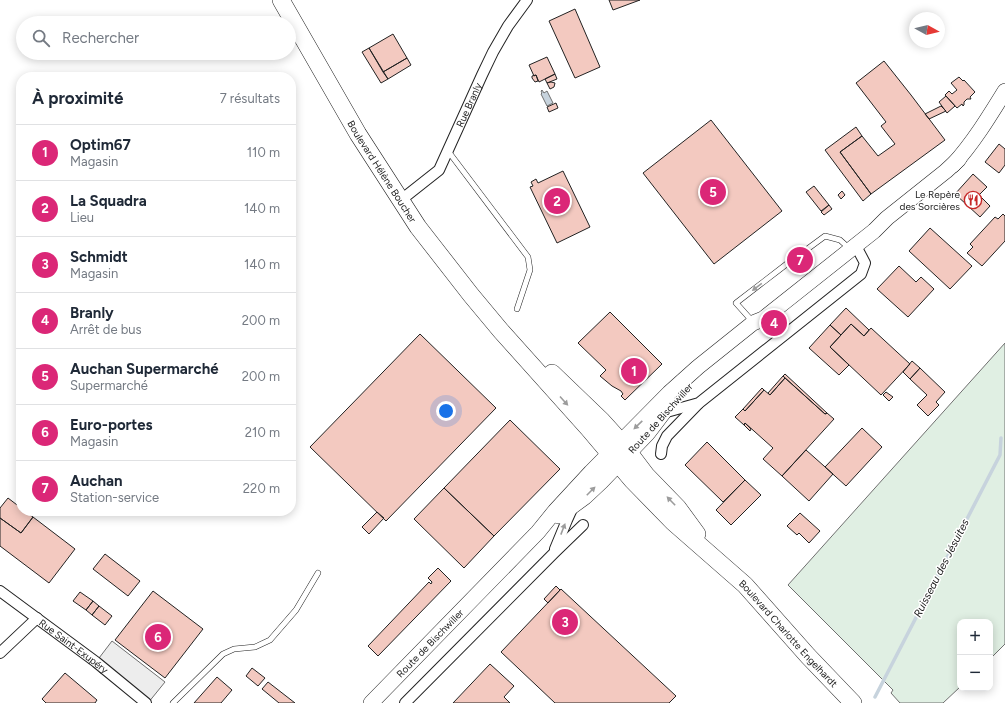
<!DOCTYPE html>
<html lang="fr">
<meta charset="utf-8">
<style>
body{margin:0;font-family:Figtree,sans-serif;background:#f2f2f3;color:#1f2937}
.controls{position:absolute;right:12px;bottom:12px;display:grid;overflow:hidden;border-radius:8px;box-shadow:0 2px 10px #0003}
.controls button{width:36px;height:36px;display:grid;place-items:center;padding:0;border:0;border-bottom:1px solid #e0e1e3;background:#fff;color:#1f2937;font:20px sans-serif}
.compass{position:absolute;left:909px;top:12px;width:36px;height:36px;border-radius:50%;background:#fff;box-shadow:0 2px 10px #0003;rotate:98deg}
.you{position:absolute;left:446px;top:411px;width:14px;height:14px;margin:-10px;border:3px solid #fff;border-radius:50%;background:#1a73e8;box-shadow:0 0 0 6px #1a73e833}
.badge{display:grid;place-items:center;width:26px;height:26px;border-radius:50%;background:#db2777;color:#fff;font-size:13px;font-weight:700}
.pin{position:absolute;translate:-50% -50%;border:2px solid #fff;box-shadow:0 1px 4px #0006}
.list{margin:0;padding:0;list-style:none}
h2{display:flex;justify-content:space-between;align-items:center;height:52px;margin:0;padding:0 16px;font-size:17px}
h2 small{font-size:13px;font-weight:400;color:#747a83}
.list li{display:grid;grid-template-columns:26px 1fr auto;gap:12px;align-items:center;box-sizing:border-box;height:56px;padding:0 16px;border-top:1px solid #e0e1e3}
.list b{display:block;font-size:15px;white-space:nowrap}
.list p{margin:0;font-size:13px;white-space:nowrap;color:#747a83}
.list em{font-size:13px;font-style:normal;color:#747a83}
.icon{flex:none;width:22px;height:22px;fill:none;stroke:currentColor;stroke-width:2;stroke-linecap:round;stroke-linejoin:round}
.map{position:relative;flex:none;width:1005px;height:703px;overflow:hidden}
.search{position:absolute;background:#fff;box-shadow:0 2px 10px #0003;left:16px;top:16px;width:280px;height:44px;display:flex;align-items:center;gap:10px;box-sizing:border-box;padding:0 14px;border-radius:22px;color:#747a83;font-size:15px}
.panel{position:absolute;background:#fff;box-shadow:0 2px 10px #0003;left:16px;top:72px;width:280px;height:444px;border-radius:16px}
.map>svg:first-child{display:block}
.green{fill:#e0efe3;stroke:#6f6f6f}
.parking{fill:#ededed;stroke:#6f6f6f}
.water{fill:#c7d3dd;stroke:#6f6f6f}
.lines{fill:none;stroke-linecap:round;stroke-linejoin:round}
.stream{stroke:#c7d3dd;stroke-width:3.5}
.building{fill:#f3c9c0;stroke:#222}
.lane-casing{stroke:#222;stroke-width:6}
.street-casing{stroke:#222;stroke-width:12}
.secondary-casing{stroke:#222;stroke-width:16}
.primary-casing{stroke:#222;stroke-width:18}
.lane{stroke:#fff;stroke-width:5}
.street{stroke:#fff;stroke-width:10}
.secondary{stroke:#fff;stroke-width:15}
.primary{stroke:#fff;stroke-width:17}
.oneway{fill:#9c9c9c}
.labels{text-anchor:middle;stroke-width:3;stroke-linejoin:round;paint-order:stroke}
.street-label{font-size:10px;fill:#222;stroke:#fff}
.poi-label{font-size:10px;fill:#222;stroke:#fff;text-anchor:end}
.water-label{font-size:11px;font-style:italic;fill:#222;stroke:#fff}
</style>
<div class="map">
<svg width="1005" height="703" viewBox="0 0 1005 703">
<rect width="100%" height="100%" fill="#fff"/>
<path class="green" d="M1005,343V644L990,659V622H960V687L943,703H900L891,693L893,690L788,585Z"/>
<path class="parking" d="M112,641L165,682L148,703L96,662Z"/>
<path class="water" d="M542,90L544,93L547,91L553,103L547,106L541,94L542,93L541,91Z"/>
<g class="lines">
<path class="stream" d="M875,697L1000,455L1001,438"/>
</g>
<path class="building" d="M609,0H640L613,10Z
M575,9L600,67L575,78L549,21Z
M393,34L407,58L383,72L369,48Z
M369,48L388,79L381,83L362,52Z
M547,57L555,74L539,82L536,75L534,76L529,65Z
M407,58L411,65L388,79L383,72Z
M884,61L911,95L945,140L871,194L840,152L862,136L878,156L895,144L881,126L886,122L856,83Z
M555,74L557,79L547,83L545,79Z
M536,75L538,81L535,82L532,78V76Z
M959,77L963,81L964,80L975,92L970,97L971,99H967L964,102V105L963,106L962,104L957,108L945,95L949,91L952,94L957,90L951,83Z
M551,82L555,83L554,87L550,89L547,83Z
M946,96L955,106L947,113L939,102Z
M556,103L558,108L549,112L547,107Z
M941,106L946,111L929,119L925,114Z
M711,120L782,211L714,264L643,173Z
M856,127L862,136L840,152L871,194L863,201L825,150Z
M999,144L1005,149V165L999,173L985,162Z
M563,171L590,227L557,243L530,187L533,186L531,182L536,179L538,183Z
M973,174L987,187L979,195L990,206L980,217L955,194Z
M814,186L829,205L821,211L806,192Z
M842,191L845,195L841,199L838,195Z
M829,205L832,209L824,215L821,212Z
M1003,214L1005,216V241L982,266L967,253L973,247L970,244L995,217L998,219Z
M930,228L972,266L950,289L909,251Z
M804,248L813,258L796,272L787,262Z
M899,266L916,282L921,277L934,289L908,317L877,289Z
M846,308L869,330L864,336L851,324L841,335L830,325Z
M610,312L662,364L625,400L621,396L623,394L621,391L612,386L600,376L606,370L578,343Z
M851,324L864,336L871,328L910,364L881,395L830,347Z
M830,325L841,335L830,347L849,365L839,375L809,348Z
M420,334L496,408L386,521L310,447Z
M912,361L920,368L910,379L903,372Z
M920,368L945,392L936,402L939,405L928,416L917,405L927,395L910,379Z
M785,374L827,413L825,414L783,376Z
M783,376L785,378L770,395L768,393Z
M785,378L825,414L827,413L834,419L782,476L763,459L773,448L745,423L744,425L735,417L743,409L745,411L764,390L770,395Z
M762,388L764,390L745,411L743,409Z
M886,392L893,397L889,401L883,395Z
M510,420L560,469L494,536L444,488Z
M745,423L751,429L750,431L744,425Z
M862,428L882,447L846,486L825,467Z
M707,442L745,480L723,502L685,465Z
M806,450L833,474L809,501L782,476Z
M745,480L761,495L731,525L716,510Z
M444,488L494,536L464,568L414,519Z
M8,498L21,508V511H25L33,517L21,533L0,518V508Z
M377,512L384,518L369,534L362,527Z
M800,513L820,531L809,543L799,533L797,535L787,526Z
M33,517L75,549L49,583L0,546V518L21,533Z
M105,554L140,581L128,596L93,569Z
M438,568L451,581L378,656L368,646L429,582L431,584L432,582L428,578Z
M556,586L560,590L548,603L544,599Z
M561,589L676,696L669,703H555L501,652Z
M153,591L203,629L165,678L115,640Z
M80,592L93,601L86,610L73,601Z
M93,601L99,606L92,615L86,610Z
M99,606L112,616L105,625L92,615Z
M490,664L514,686L504,697L510,703H453Z
M252,668L265,678L258,686L246,676Z
M65,673L97,700L95,703H46L42,699Z
M217,677L232,690L221,703H194Z
M268,682L295,703H279L262,689Z"/>
<g class="lines">
<defs>
<path id="lane" d="M448,151L528,257L530,270L517,309
M806,250L825,236L840,240L850,249
M753,322L736,303L788,263
M173,703L223,654L234,649L255,647L270,640L296,610L318,573"/>
<g id="street">
<path id="s1" d="M401,200L439,170L482,75L493,52L508,26L527,0"/>
<path d="M663,413L699,403L861,274L865,263L856,246"/>
<path d="M661,454L662,446L667,436L698,404"/>
<path d="M555,549L567,520L572,509"/>
<path id="s2" d="M0,591L96,662L146,703"/>
<path d="M0,653L37,618"/>
<path d="M405,703L554,553L583,525"/>
</g>
<g id="secondary">
<path d="M953,165C973,143 989,117 1005,91"/>
<path d="M559,516L585,497L601,482L648,433L670,404"/>
<path id="s3" d="M371,703L538,532L555,511L591,472L669,393L698,367L753,323L763,319L874,231L887,218L946,171L959,159"/>
</g>
<g id="primary">
<path id="s4" d="M281,0L358,134L418,227L471,295L501,331L588,428L632,480L673,522L745,585L808,656L853,703"/>
<path d="M552,373L602,421L621,442L646,475L678,508L697,534"/>
</g>
</defs>
<use href="#lane" class="lane-casing"/>
<use href="#street" class="street-casing"/>
<use href="#secondary" class="secondary-casing"/>
<use href="#primary" class="primary-casing"/>
<use href="#lane" class="lane"/>
<use href="#street" class="street"/>
<use href="#secondary" class="secondary"/>
<use href="#primary" class="primary"/>
</g>
<defs><path id="oneway-solid" d="M-6-.8H1V-3.2L6.5 0L1 3.2V.8H-6Z"/></defs>
<g class="oneway">
<use href="#oneway-solid" transform="translate(757 287) rotate(143)"/>
<use href="#oneway-solid" transform="translate(564 401) rotate(48)"/>
<use href="#oneway-solid" transform="translate(638 425) rotate(136)"/>
<use href="#oneway-solid" transform="translate(591 491) rotate(-45)"/>
<use href="#oneway-solid" transform="translate(671 501) rotate(-134)"/>
<use href="#oneway-solid" transform="translate(563 529) rotate(-69)"/>
</g>
<defs>
<symbol id="restaurant-ring" viewBox="-11 -11 22 22"><circle r="9.5" fill="#fff" stroke="#c62828" stroke-width="1.5"/><path d="M-5-6h1v4h1v-4h1v4h1v-4h1v5L-1.5 .5V6h-2V.5L-5-1ZM5-6V6H3V1.5H1.5Q1.5-4 5-6Z" fill="#c62828"/></symbol>
</defs>
<g fill-rule="evenodd">
<use href="#restaurant-ring" x="963" y="190" width="20" height="20"/>
</g>
<g class="labels">
<g class="street-label">
<text dy="4" stroke="none"><textPath href="#s1" startOffset="120">Rue Branly</textPath></text>
<text dy="4" stroke="none"><textPath href="#s4" startOffset="199">Boulevard Hélène Boucher</textPath></text>
<text transform="translate(660 418) rotate(-48)" y="4">Route de Bischwiller</text>
<text dy="4" stroke="none"><textPath href="#s4" startOffset="816">Boulevard Charlotte Engelhardt</textPath></text>
<text dy="4" stroke="none"><textPath href="#s3" startOffset="84">Route de Bischwiller</textPath></text>
<text dy="4" stroke="none"><textPath href="#s2" startOffset="92">Rue Saint-Exupéry</textPath></text>
</g>
<g class="poi-label">
<text x="960" y="198">Le Repère<tspan x="960" dy="12">des Sorcières</tspan></text>
</g>
<g class="water-label">
<text transform="translate(941 568) rotate(-63)" y="4">Ruisseau des Jésuites</text>
</g>
</g>
</svg>
<div class="controls">
<button>+</button>
<button>−</button>
</div>
<svg class="compass" viewBox="-18 -18 36 36"><path d="M0-13l5 13h-10z" fill="#e53935"/><path d="M0 13l5-13h-10z" fill="#747a83"/></svg>
<div class="you"></div>
<div class="pin badge" style="left:634px;top:371px">1</div>
<div class="pin badge" style="left:557px;top:201px">2</div>
<div class="pin badge" style="left:565px;top:622px">3</div>
<div class="pin badge" style="left:774px;top:323px">4</div>
<div class="pin badge" style="left:713px;top:192px">5</div>
<div class="pin badge" style="left:158px;top:637px">6</div>
<div class="pin badge" style="left:800px;top:260px">7</div>
<div class="search"><svg class="icon" aria-label="search" viewBox="0 0 24 24"><circle cx="10" cy="10" r="6"/><path d="M15 15l6 6"/></svg>Rechercher</div>
<section class="panel">
<h2>À proximité<small>7 résultats</small></h2>
<ul class="list">
<li><span class="badge">1</span><div><b>Optim67</b><p>Magasin</p></div><em>110 m</em></li>
<li><span class="badge">2</span><div><b>La Squadra</b><p>Lieu</p></div><em>140 m</em></li>
<li><span class="badge">3</span><div><b>Schmidt</b><p>Magasin</p></div><em>140 m</em></li>
<li><span class="badge">4</span><div><b>Branly</b><p>Arrêt de bus</p></div><em>200 m</em></li>
<li><span class="badge">5</span><div><b>Auchan Supermarché</b><p>Supermarché</p></div><em>200 m</em></li>
<li><span class="badge">6</span><div><b>Euro-portes</b><p>Magasin</p></div><em>210 m</em></li>
<li><span class="badge">7</span><div><b>Auchan</b><p>Station-service</p></div><em>220 m</em></li>
</ul>
</section>
</div>
